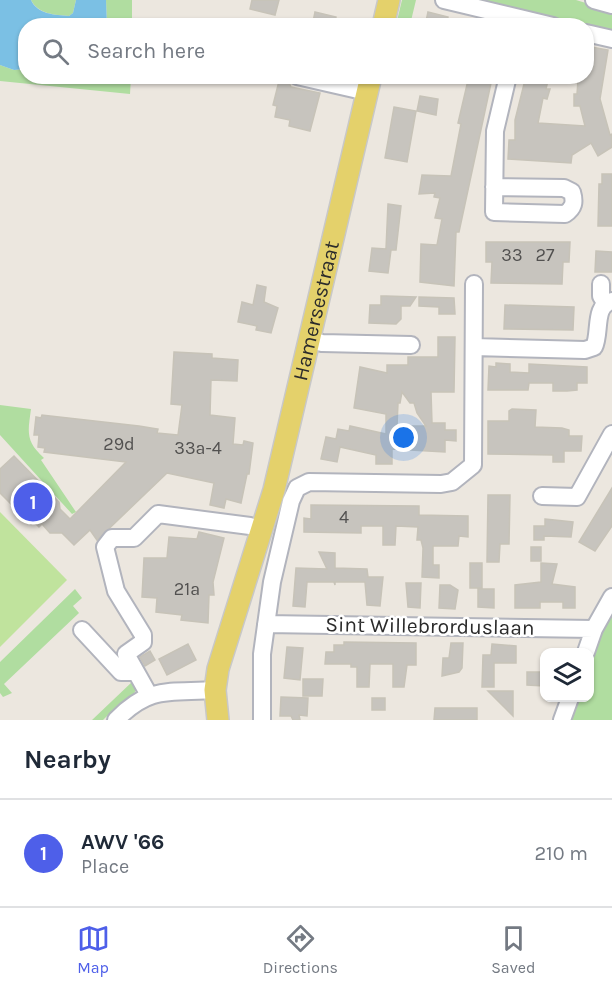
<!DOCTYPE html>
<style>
body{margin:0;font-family:Karla,sans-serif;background:#f2f2f3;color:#1f2937}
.controls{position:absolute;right:18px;bottom:18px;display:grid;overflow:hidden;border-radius:12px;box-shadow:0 2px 4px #0004}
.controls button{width:54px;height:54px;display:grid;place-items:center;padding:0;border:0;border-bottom:2px solid #e0e1e3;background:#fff;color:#1f2937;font:30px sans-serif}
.you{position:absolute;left:404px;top:438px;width:21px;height:21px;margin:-15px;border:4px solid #fff;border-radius:50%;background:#1a73e8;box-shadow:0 0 0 9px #1a73e833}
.badge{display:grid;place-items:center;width:39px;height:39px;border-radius:50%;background:#4e5fe9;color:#fff;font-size:20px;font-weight:700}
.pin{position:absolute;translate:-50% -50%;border:3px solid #fff;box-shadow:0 2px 6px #0006}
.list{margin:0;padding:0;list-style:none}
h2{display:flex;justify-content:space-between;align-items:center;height:78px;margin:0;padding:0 24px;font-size:26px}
h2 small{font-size:20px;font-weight:400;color:#747a83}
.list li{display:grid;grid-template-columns:39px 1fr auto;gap:18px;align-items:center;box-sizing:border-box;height:108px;padding:0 24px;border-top:2px solid #e0e1e3}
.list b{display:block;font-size:22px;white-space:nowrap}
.list p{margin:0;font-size:20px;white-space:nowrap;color:#747a83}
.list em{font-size:20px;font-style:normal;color:#747a83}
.icon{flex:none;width:33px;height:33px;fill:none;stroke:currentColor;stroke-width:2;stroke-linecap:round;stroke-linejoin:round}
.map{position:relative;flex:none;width:612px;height:720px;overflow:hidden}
.search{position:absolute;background:#fff;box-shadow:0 2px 4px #0004;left:18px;right:18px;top:18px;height:66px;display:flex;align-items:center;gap:15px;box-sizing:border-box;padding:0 21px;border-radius:24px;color:#747a83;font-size:22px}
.sheet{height:186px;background:#fff}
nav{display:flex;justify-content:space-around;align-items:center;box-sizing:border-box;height:84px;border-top:2px solid #e0e1e3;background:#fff;font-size:16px;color:#747a83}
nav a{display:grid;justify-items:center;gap:3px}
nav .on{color:#4e5fe9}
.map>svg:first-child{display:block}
.green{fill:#b0dda0}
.pitch{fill:#c0e39d}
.water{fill:#7bc0e4}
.building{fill:#c7c4be;stroke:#c7c3b8;stroke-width:1.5;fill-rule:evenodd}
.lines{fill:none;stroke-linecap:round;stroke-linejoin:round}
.minor-casing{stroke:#b2b4bd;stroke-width:20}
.major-casing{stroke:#c8c8c8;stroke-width:24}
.minor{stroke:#fff;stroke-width:16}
.major{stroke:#e4d16b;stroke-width:21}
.labels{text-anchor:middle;stroke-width:5;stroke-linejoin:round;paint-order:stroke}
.number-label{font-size:18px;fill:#525150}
.street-label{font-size:21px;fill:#2b2b2b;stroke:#fff}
</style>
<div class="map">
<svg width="612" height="720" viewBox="0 0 612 720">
<rect width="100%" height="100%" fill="#ece7df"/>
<path class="green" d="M31,0H76L73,13L69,16C55,15 38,14 31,0Z
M106,0H132V25H107Z
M402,0H416L410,25H396Z
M468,0H576L612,11V33Z
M0,65L14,70L25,69L26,76L131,77L130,94L0,81Z
M0,405L31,409C28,432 25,441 44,458L41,460L76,512L72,514L0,435Z
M75,589L82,598L73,606L79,613L4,684L12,693L3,697L0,693V662Z
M612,608V720H567L575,698H590V659Z
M133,681C139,693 132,698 123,706L120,703L103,720H92Z"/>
<path class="pitch" d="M0,512L67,580L0,647Z"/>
<path class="water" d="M0,0H31C37,14 55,15 69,16L73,13L76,0H106L107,25L26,26L25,69L14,70L0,65Z"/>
<path class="building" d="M252,0H279L275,15L250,9Z
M315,12L336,17L334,26H317L318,23L313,22Z
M428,12L448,17L446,26H425Z
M586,46L608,50L600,99L610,135L612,134V147L598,156L591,143L572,155L571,163L508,159L509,140H515V120L526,76H549L546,89H550L547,99L543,98L538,123L585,126L580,106H574V94H577L578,80L586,76Z
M469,76H481L480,81L491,83L459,232H456L454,286L420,282L421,244L437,245L442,219L435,218L440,198L434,197L435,193L419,194L422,175L451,176L461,124L458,123Z
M280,77L287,78L291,87L320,93L310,131L289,126L290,120L275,117L277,106L273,105Z
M420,96L438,99L436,115L417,111Z
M394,107L416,111L407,162L385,158Z
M602,174H612V226H598L599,184H602Z
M388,204L401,206L396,250H391L388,273L369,271L372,248L386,249Z
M486,242H570L569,262H563L562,284L491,283L492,262H486Z
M596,251L612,252V272H595Z
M257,285L266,287L264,302L278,308L271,333L256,330L257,326L238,322L242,302L253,305Z
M381,296H386L416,297L410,306H401V319L396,324L369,323L370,305H381Z
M419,297L454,298L455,314H439V307L419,306Z
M505,305L574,307L573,330L504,329Z
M438,337H455L454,392H431L432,423H445V430H456V441L445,440V452L392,449V464H376V455L340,447L337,462L321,459L326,437L336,439L338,429L349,431L350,426L386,434V414L354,408L360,367L387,373V365H408V357H438ZM402,392L410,403H414L417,413L426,426H397L398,403H400Z
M174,352L212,354V358L238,360L237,381L211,380L210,415L235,418L233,444L243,445L244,441L253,443L249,474H247L241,503L226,499L224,508L210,505L214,483L167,473L97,540L90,530L74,545L62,533H50L42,524L39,527L33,521L31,524L0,493V469L14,456L59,502L60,509L70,519L126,462L44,452L45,448L38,447L39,435H34L36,417L41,418L42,415L139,426L158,429L157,433L178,435L182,405L171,404Z
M496,363L510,364V372L529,373V364L587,367V383H577V390L567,391H553V383H529L528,390H488L489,366L496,367Z
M512,409L536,410L535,427L562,428L569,430V436H582L581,451H564V462H553V455L488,454V421H509V411Z
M612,488V526L595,551L579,542Z
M488,495H510L509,544H500L499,562H487Z
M311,505L419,506V515L468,516V537L459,536L458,546H433V565H439V578L422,577L423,548L421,540H417L418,527L396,526L395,545H383V526H361V533L304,532V518L311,519Z
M545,519L573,522L571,537L544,536V540H534V526H545Z
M199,532L224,538L213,582L214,595H209L208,623L181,620L182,615L156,612L157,598L142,597L144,558H167L169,537L197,539Z
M531,547H541V561H531Z
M319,552L335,553V568L367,569L368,577H383L380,606L367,605L365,582H335V585L334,582H307L305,607L293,606L296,568L327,569Z
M470,563H482V588H470Z
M541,563L557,564L552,584L575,587V608H563V602H540V608H515V585L541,582Z
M406,583H421L420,608L408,607Z
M440,585H450L458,590L455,609L439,608Z
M478,589H494V608L478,607Z
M344,642L416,643V665H407L404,687H393V664H370L369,687H357V667H351V664H325L326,652H334V645H344Z
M451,643H463L462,668L459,672L442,676L443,658H449Z
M188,644L196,660L167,675L159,659Z
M492,644L516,646V663H494V687H482L483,655H491Z
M287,647L303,648L300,680L284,678Z
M150,651L155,660L145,666L140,657Z
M527,672H544V686L527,685Z
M303,679H323L322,696H303Z
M488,691H513V716Z
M281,697L308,698L307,716L299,715L300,720H293L291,716H280Z
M372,698H385V710H372Z
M435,708H477V720H434Z"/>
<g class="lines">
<defs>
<path id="minor" d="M444,0L553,26
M594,0L612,5
M586,33L612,39
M297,76L367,92
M494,187L564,188L572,192C575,202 574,208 565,214L494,212L495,131L508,76
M601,284V296L606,304
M310,340L322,343L411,345
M474,347L585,350L594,347C601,333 593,305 612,301
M542,496L577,497L612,434
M266,624L594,629
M82,630L121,672H136
M586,652L594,629L612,597
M149,695L126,654L143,642V635L116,591L105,547L112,538H134L158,514L250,526L262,530
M116,720C150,685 170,693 215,690
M262,720V654L272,582L291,501L297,488L309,482L441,484L452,482L473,465L474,284
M562,720L570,698"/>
<g id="major">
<path d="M383,26L389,0"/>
<path id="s1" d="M218,720L215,690L218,669L274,490L371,76"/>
</g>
</defs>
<use href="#minor" class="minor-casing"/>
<use href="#major" class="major-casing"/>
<use href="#minor" class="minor"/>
<use href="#major" class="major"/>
</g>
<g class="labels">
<g class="number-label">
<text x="512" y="261">33</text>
<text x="545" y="261">27</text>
<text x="119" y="450">29d</text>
<text x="198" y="454">33a-4</text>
<text x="344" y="523">4</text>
<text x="187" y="595">21a</text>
</g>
<g class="street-label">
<text dy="7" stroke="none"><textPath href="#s1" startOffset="423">Hamersestraat</textPath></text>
<text transform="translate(430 626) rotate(1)" y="7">Sint Willebrorduslaan</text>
</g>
</g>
</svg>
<div class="controls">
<button><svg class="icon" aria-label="layers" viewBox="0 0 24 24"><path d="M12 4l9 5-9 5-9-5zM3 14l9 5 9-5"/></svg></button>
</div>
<div class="you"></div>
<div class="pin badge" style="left:33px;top:502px">1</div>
<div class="search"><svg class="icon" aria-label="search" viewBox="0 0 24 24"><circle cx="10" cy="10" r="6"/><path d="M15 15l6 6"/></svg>Search here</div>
</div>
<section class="sheet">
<h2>Nearby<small></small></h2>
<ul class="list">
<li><span class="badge">1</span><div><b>AWV '66</b><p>Place</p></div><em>210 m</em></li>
</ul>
</section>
<nav>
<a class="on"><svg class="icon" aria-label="map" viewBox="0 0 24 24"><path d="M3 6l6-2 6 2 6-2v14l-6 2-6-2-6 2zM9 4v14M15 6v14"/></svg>Map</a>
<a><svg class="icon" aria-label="directions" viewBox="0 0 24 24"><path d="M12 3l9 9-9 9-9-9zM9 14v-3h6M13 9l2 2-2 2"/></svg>Directions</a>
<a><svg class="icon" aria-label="saved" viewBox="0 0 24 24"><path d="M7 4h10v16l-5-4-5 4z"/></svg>Saved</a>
</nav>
